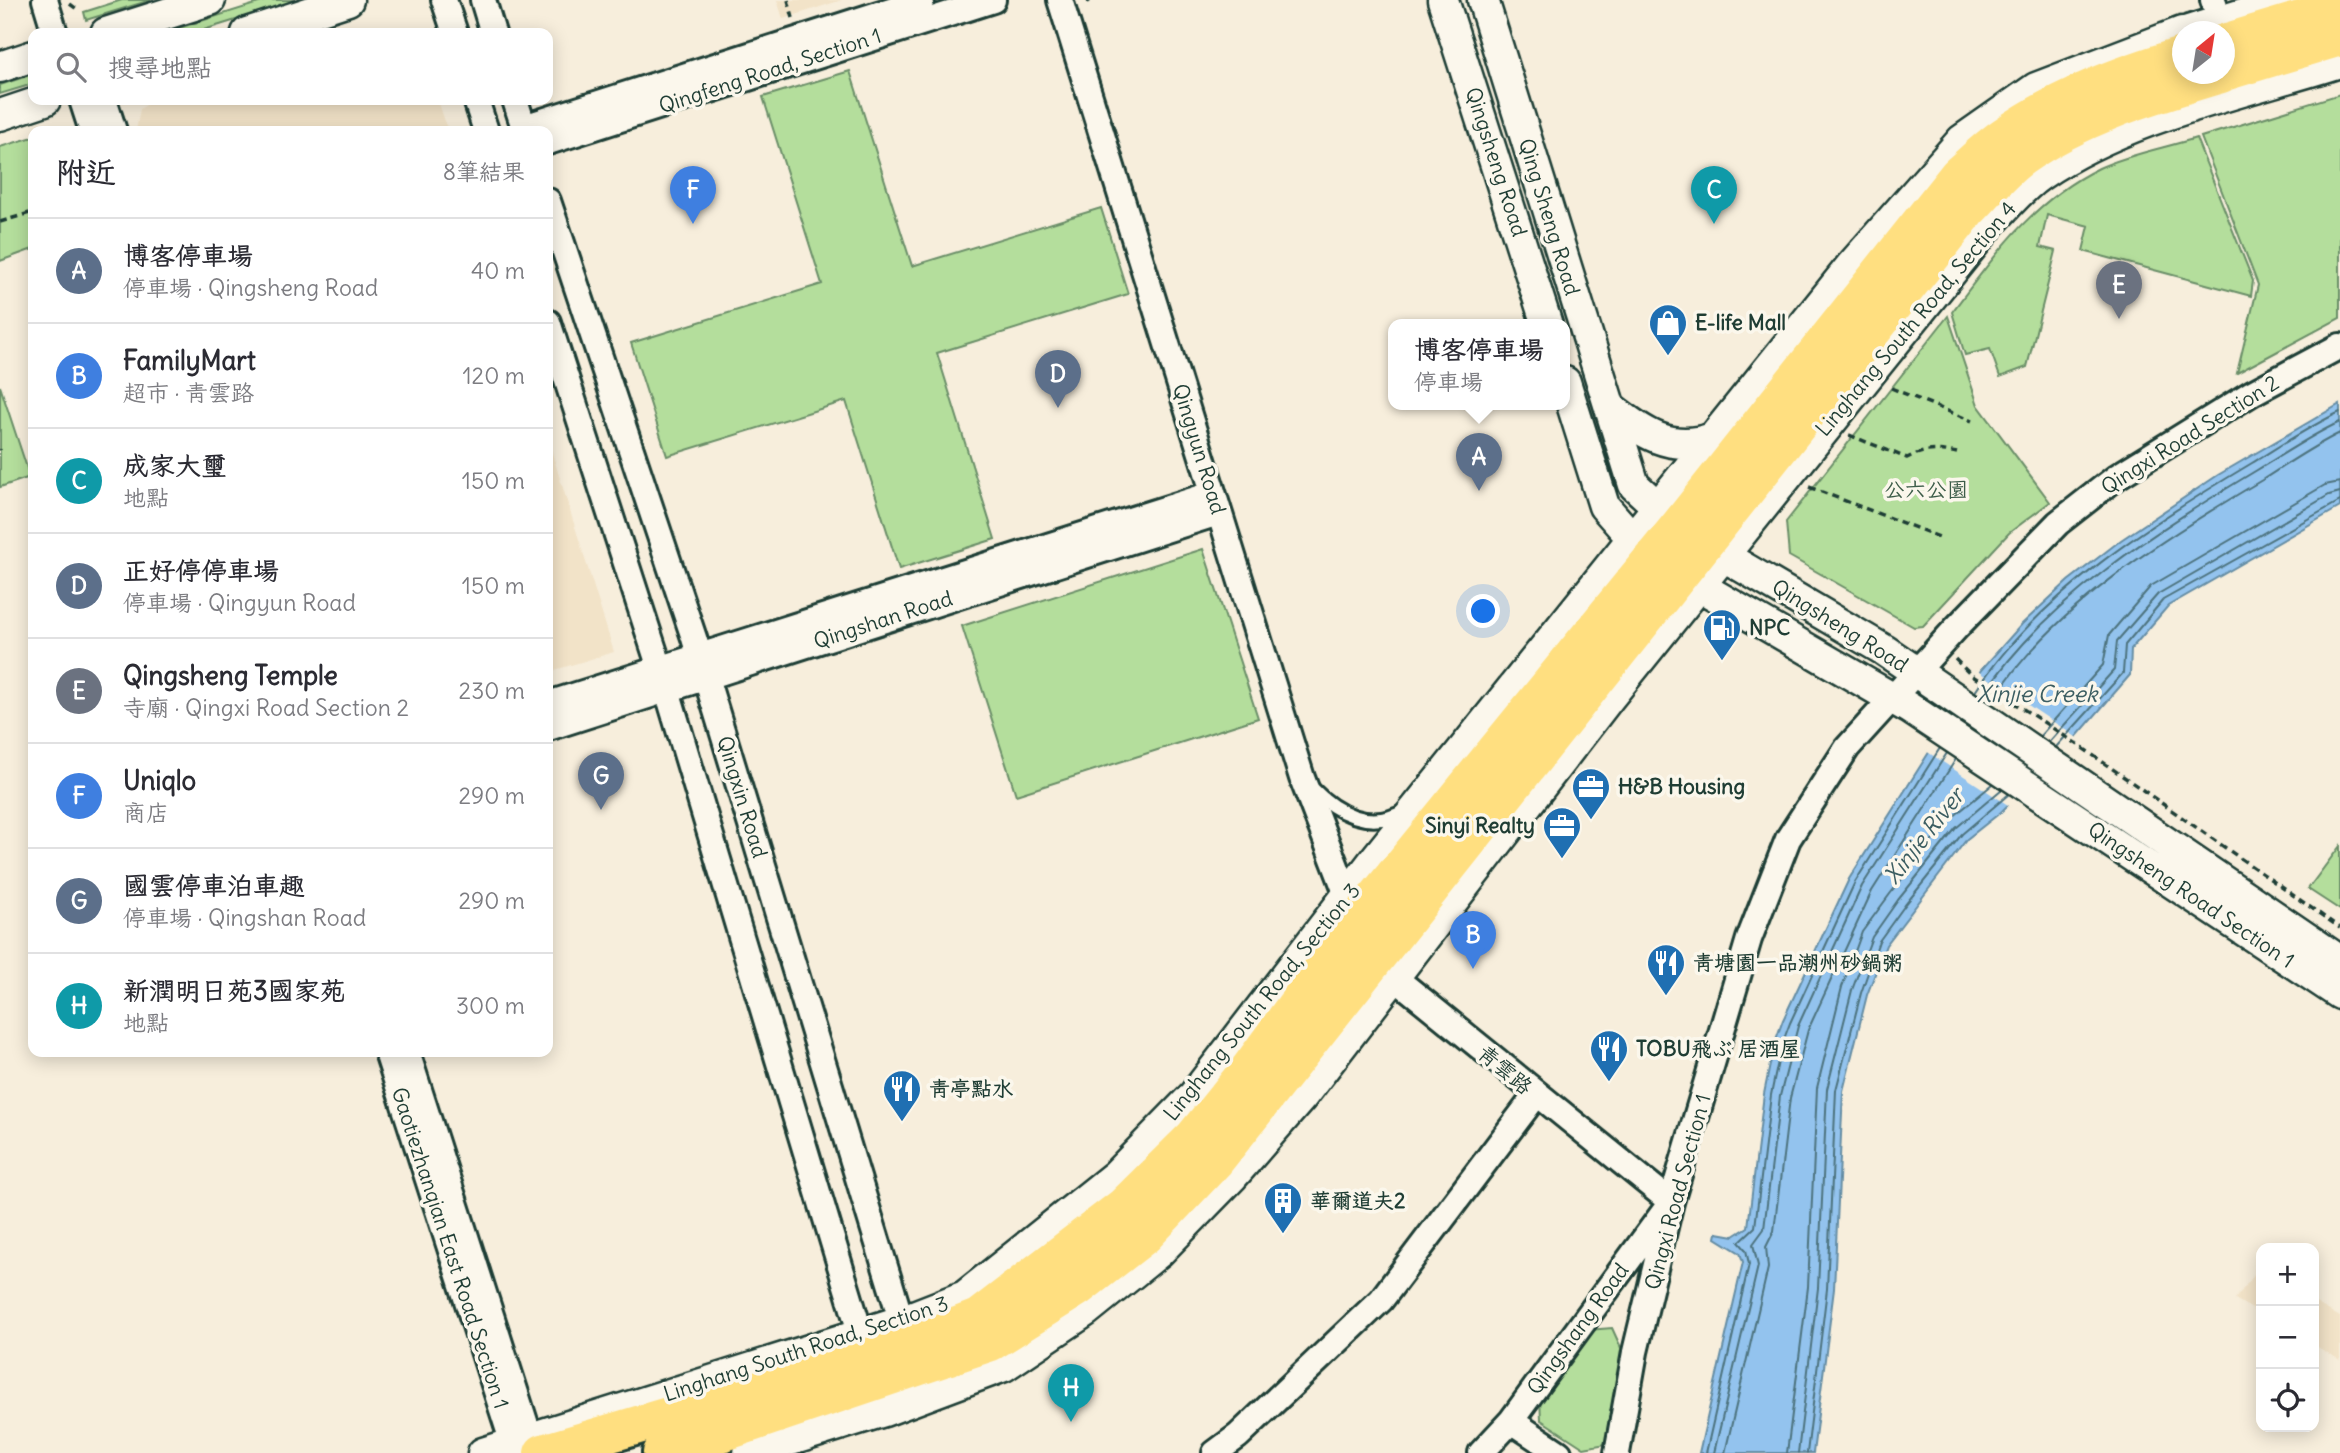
<!DOCTYPE html>
<html lang="zh-TW">
<meta charset="utf-8">
<style>
body{margin:0;font-family:Delius,"LXGW WenKai TC","Klee One",sans-serif;background:#f2f2f3;color:#2b2b33}
.controls{position:absolute;right:21px;bottom:21px;display:grid;overflow:hidden;border-radius:14px;box-shadow:0 4px 18px #0003}
.controls button{width:63px;height:63px;display:grid;place-items:center;padding:0;border:0;border-bottom:2px solid #e1e1e2;background:#fff;color:#2b2b33;font:35px sans-serif}
.compass{position:absolute;left:2172px;top:21px;width:63px;height:63px;border-radius:50%;background:#fff;box-shadow:0 4px 18px #0003;rotate:30deg}
.you{position:absolute;left:1484px;top:612px;width:24px;height:24px;margin:-18px;border:5px solid #fff;border-radius:50%;background:#1a73e8;box-shadow:0 0 0 10px #1a73e833}
.badge{display:grid;place-items:center;width:46px;height:46px;border-radius:50%;background:#7c3aed;color:#fff;font-size:23px;font-weight:700}
.pin{position:absolute;translate:-50% -58px;filter:drop-shadow(0 2px 4px #0008)}
.pin::after{content:'';position:absolute;top:37px;width:24px;height:21px;background:inherit;clip-path:polygon(0 0,100% 0,50% 100%)}
.popup{position:absolute;left:1388px;top:319px;width:182px;height:91px;box-sizing:border-box;display:grid;place-content:center;border-radius:14px;background:#fff;filter:drop-shadow(0 2px 5px #0005);font-size:23px;white-space:nowrap;color:#7c7c81}
.popup b{font-size:26px;color:#2b2b33}
.popup::after{content:'';position:absolute;left:50%;top:100%;margin-left:-14px;border:14px solid transparent;border-top-color:#fff}
.list{margin:0;padding:0;list-style:none}
h2{display:flex;justify-content:space-between;align-items:center;height:91px;margin:0;padding:0 28px;font-size:30px}
h2 small{font-size:23px;font-weight:400;color:#7c7c81}
.list li{display:grid;grid-template-columns:46px 1fr auto;gap:21px;align-items:center;box-sizing:border-box;height:105px;padding:0 28px;border-top:2px solid #e1e1e2}
.list b{display:block;font-size:26px;white-space:nowrap}
.list p{margin:0;font-size:23px;white-space:nowrap;color:#7c7c81}
.list em{font-size:23px;font-style:normal;color:#7c7c81}
.icon{flex:none;width:38px;height:38px;fill:none;stroke:currentColor;stroke-width:2;stroke-linecap:round;stroke-linejoin:round}
.map{position:relative;flex:none;width:2340px;height:1453px;overflow:hidden}
.search{position:absolute;background:#fff;box-shadow:0 4px 18px #0003;left:28px;top:28px;width:525px;height:77px;display:flex;align-items:center;gap:18px;box-sizing:border-box;padding:0 24px;border-radius:14px;color:#7c7c81;font-size:26px}
.panel{position:absolute;background:#fff;box-shadow:0 4px 18px #0003;left:28px;top:126px;width:525px;height:931px;border-radius:14px}
.map>svg:first-child{display:block}
.built{fill:#f2e3c8}
.green{fill:#b4de9c;stroke:#6a8e68;stroke-width:2}
.water{fill:#93c3ee;stroke:#658da4;stroke-width:2}
.pier{fill:#f7eedc}
.lines{fill:none;stroke-linecap:round;stroke-linejoin:round}
.shore{stroke:#4d737e;stroke-width:2}
.service-casing{stroke:#1f3d34;stroke-width:18}
.minor-casing{stroke:#1f3d34;stroke-width:30}
.tertiary-casing{stroke:#1f3d34;stroke-width:35}
.primary-casing{stroke:#1f3d34;stroke-width:44}
.path{stroke:#1f3d34;stroke-width:3.5;stroke-dasharray:7 5;stroke-linecap:butt}
.service{stroke:#fbf7ec;stroke-width:12}
.minor{stroke:#fbf7ec;stroke-width:24}
.tertiary{stroke:#fbf7ec;stroke-width:30}
.primary{stroke:#ffdf80;stroke-width:38}
.labels{text-anchor:middle;stroke-width:7;stroke-linejoin:round;paint-order:stroke}
.street-label{font-size:21px;fill:#1f3d34;stroke:#fbf7ec}
.poi-label{font-size:21px;font-weight:bold;fill:#1f3d34;stroke:#fbf7ec;text-anchor:start}
.park-label{font-size:21px;fill:#3d5d49;stroke:#fbf7ec}
.water-label{font-size:23px;font-style:italic;fill:#3c5e62;stroke:#fbf7ec}
</style>
<div class="map">
<svg width="2340" height="1453" viewBox="0 0 2340 1453">
<rect width="100%" height="100%" fill="#f7eedc"/>
<filter id="ink" filterUnits="userSpaceOnUse"><feTurbulence type="fractalNoise" baseFrequency=".0143" numOctaves="2"/><feDisplacementMap in="SourceGraphic" scale="14" xChannelSelector="R" yChannelSelector="G"/><feConvolveMatrix kernelMatrix="1 2 1 2 8 2 1 2 1" color-interpolation-filters="sRGB"/></filter>
<g filter="url(#ink)">
<path class="built" d="M777,0H842L783,19Z
M154,100H438L448,131H136L140,109Z
M548,440L614,652L548,672Z
M2259,1269L2261,1270V1314L2235,1299Z
M2314,1302L2340,1317V1360L2314,1345Z"/>
<path class="green" d="M122,0H151L86,20L84,12Z
M268,0H301L194,33H163Z
M850,71L912,266L1101,208L1128,294L937,353L995,539L899,569L846,401L667,456L631,343L822,284L763,97Z
M33,74V84L0,94V85Z
M2340,94V318L2237,373L2258,285L2201,137Z
M33,137V249L0,261V147Z
M2196,138L2253,281L2251,296L2083,251L2089,226L2047,215L2040,247L2056,251L2027,367L2000,377L1990,349L1965,355L1952,312C1995,255 2032,201 2099,168C2129,154 2165,148 2196,138Z
M1948,316L1978,405L2050,502L2009,533L1923,626L1914,627L1789,556L1786,522Z
M0,386L30,477L0,487Z
M1203,549L1258,718L1016,795L962,626Z
M2340,846V910L2308,889Z
M1612,1328L1622,1350L1606,1444L1584,1448L1541,1420L1540,1397L1588,1330Z"/>
<path class="water" d="M2340,404V507L2168,606L2131,649L2130,675L2078,735L2001,812L1967,839L1886,945L1867,995L1843,1091L1834,1289L1813,1453H1699L1743,1262L1740,1253L1716,1238L1717,1233L1734,1236L1748,1227L1764,1094L1774,1045L1783,1020L1849,879L1981,670L2022,624L2068,581L2121,540L2218,475Z"/>
<path class="pier" d="M1976,670L2079,739L2011,807L1926,751Z"/>
<g class="lines">
<path class="shore" d="M1975,692C2037,595 2155,521 2252,463C2281,445 2310,426 2340,412
M1982,697C2043,601 2161,528 2257,470C2284,454 2311,435 2340,422
M1991,703C2051,608 2167,536 2262,480C2287,464 2313,446 2340,433
M2040,736L2103,665L2109,635L2151,586L2325,485L2340,482
M2049,742L2114,670L2117,641L2158,594L2329,495L2340,492
M2056,747L2123,673L2125,645L2163,600L2340,501
M1706,1453L1749,1264L1746,1250L1739,1242L1755,1227L1771,1095L1781,1047L1790,1023L1855,882L1940,748
M1714,1453L1758,1266L1753,1244L1764,1229L1780,1096L1798,1026L1862,886L1947,753
M1725,1453L1768,1268L1766,1247L1774,1231L1790,1098L1808,1030L1872,891L1956,759
M1787,1453L1808,1287L1817,1088L1842,987L1862,932L1890,894L1948,821L1993,784
M1798,1453L1818,1288L1827,1089L1852,990L1872,937L1898,900L1956,828L2002,789
M1807,1453L1827,1289L1836,1090L1861,993L1879,941L1905,905L1962,834L2009,794"/>
<defs>
<path id="service" d="M1312,788C1336,813 1370,831 1404,811"/>
<path id="minor" d="M45,0L55,33
M444,0L455,33
M483,0L493,33
M1060,0L1302,778L1347,895
M2213,0L2220,20
M82,100L92,131
M104,100L114,131
M476,100L486,131
M515,100L525,131
M524,127L922,0
M548,142L993,0
M548,201L694,638L907,1339
M548,322L667,690L866,1352
M548,704L1212,494
M548,728L1218,513
M1386,962L1395,978L1671,1202
M387,1052L516,1453
M407,1052L535,1453
M1511,1421L1559,1453
M1215,1453L1238,1436L1381,1300L1536,1095
M1481,1453L1511,1421L1666,1209
M1617,1453L1635,1352L1671,1202L1749,939L1788,839L1847,748L1957,627L2058,523L2118,476L2252,393L2340,346"/>
<path id="tertiary" d="M1443,0L1547,325
M1483,0L1634,485L1671,519
M2185,32L2288,0
M106,33L210,0
M247,33L348,0
M0,67L33,56
M0,115L45,100
M1565,382L1604,506L1633,539L1647,551
M1610,407C1643,433 1670,453 1713,438
M1705,545L1884,650L2340,961
M1682,576L1909,708L2340,994
M483,1453L901,1321L965,1296L1116,1175L1194,1095L1376,858L1851,266L1962,140L2036,88L2182,32
M749,1453L884,1411L1004,1366L1086,1311L1159,1252L1233,1176L1301,1098L1609,698L1990,224C2005,208 2021,188 2040,175C2125,117 2242,93 2340,62"/>
<path id="primary" d="M2224,43L2340,8
M2224,72L2340,37
M543,1453L909,1345L978,1318L1124,1206L1194,1137L1250,1068L1358,920L1679,526L1958,175C1973,162 1988,147 2004,136C2058,98 2120,75 2182,56
M662,1453L991,1342L1077,1288L1145,1235L1215,1161L1968,210C1985,193 2002,171 2022,157C2079,116 2155,94 2221,74"/>
</defs>
<use href="#service" class="service-casing"/>
<use href="#minor" class="minor-casing"/>
<use href="#tertiary" class="tertiary-casing"/>
<use href="#primary" class="primary-casing"/>
<path class="path" d="M788,0L793,18
M1088,0L1089,3
M70,4L78,10
M0,222L33,212
M1891,388L1972,421
M1849,435L1907,458C1925,449 1938,449 1957,453
M0,449V450
M1809,487L1942,538
M1955,659L1971,675L2077,744L2340,928"/>
<use href="#service" class="service"/>
<use href="#minor" class="minor"/>
<use href="#tertiary" class="tertiary"/>
<use href="#primary" class="primary"/>
</g>
</g>
<defs>
<symbol id="shop-pin" viewBox="-11 -11 22 30"><path d="M0 17L-7.5 6A9.5 9.5 0 1 1 7.5 6Z" fill="#1f6fb2" stroke="#fbf7ec"/><path d="M-5-2.5h2.3a2.7 3.5 0 0 1 5.4 0H5L5.5 6h-11ZM-1.5-2.5h3a1.5 2.3 0 0 0-3 0Z" fill="#fff"/></symbol>
<symbol id="fuel-pin" viewBox="-11 -11 22 30"><path d="M0 17L-7.5 6A9.5 9.5 0 1 1 7.5 6Z" fill="#1f6fb2" stroke="#fbf7ec"/><path d="M-5.5-6h7V0h2V4h1.3V-2.5L3-4.5l.8-.8L6-3V5H2.5V1h-1V6h-7ZM-4.2-4.7v3.2H.2V-4.7Z" fill="#fff"/></symbol>
<symbol id="office-pin" viewBox="-11 -11 22 30"><path d="M0 17L-7.5 6A9.5 9.5 0 1 1 7.5 6Z" fill="#1f6fb2" stroke="#fbf7ec"/><path d="M-6-3h4V-5.5h4V-3h4V5H-6ZM-1-4.5V-3h2v-1.5ZM-6 0V1H6V0Z" fill="#fff"/></symbol>
<symbol id="restaurant-pin" viewBox="-11 -11 22 30"><path d="M0 17L-7.5 6A9.5 9.5 0 1 1 7.5 6Z" fill="#1f6fb2" stroke="#fbf7ec"/><path d="M-5-6h1v4h1v-4h1v4h1v-4h1v5L-1.5 .5V6h-2V.5L-5-1ZM5-6V6H3V1.5H1.5Q1.5-4 5-6Z" fill="#fff"/></symbol>
<symbol id="building-pin" viewBox="-11 -11 22 30"><path d="M0 17L-7.5 6A9.5 9.5 0 1 1 7.5 6Z" fill="#1f6fb2" stroke="#fbf7ec"/><path d="M-4-6H4V6H1V3H-1V6H-4ZM-2.5-4.3h1.7v1.8h-1.7ZM.8-4.3h1.7v1.8H.8ZM-2.5-1h1.7V.8h-1.7ZM.8-1h1.7V.8H.8Z" fill="#fff"/></symbol>
</defs>
<g fill-rule="evenodd">
<use href="#shop-pin" x="1646" y="301" width="44" height="60"/>
<use href="#fuel-pin" x="1700" y="606" width="44" height="60"/>
<use href="#office-pin" x="1569" y="765" width="44" height="60"/>
<use href="#office-pin" x="1540" y="804" width="44" height="60"/>
<use href="#restaurant-pin" x="1644" y="941" width="44" height="60"/>
<use href="#restaurant-pin" x="1587" y="1027" width="44" height="60"/>
<use href="#restaurant-pin" x="880" y="1067" width="44" height="60"/>
<use href="#building-pin" x="1261" y="1179" width="44" height="60"/>
</g>
<g class="labels">
<g class="street-label">
<text transform="translate(770 71) rotate(-18)" y="7">Qingfeng Road, Section 1</text>
<text transform="translate(1496 162) rotate(72)" y="7">Qingsheng Road</text>
<text transform="translate(1549 217) rotate(73)" y="7">Qing Sheng Road</text>
<text transform="translate(1916 319) rotate(-50)" y="7">Linghang South Road, Section 4</text>
<text transform="translate(2190 435) rotate(-32)" y="7">Qingxi Road Section 2</text>
<text transform="translate(1199 449) rotate(73)" y="7">Qingyun Road</text>
<text transform="translate(883 620) rotate(-18)" y="7">Qingshan Road</text>
<text transform="translate(1840 626) rotate(32)" y="7">Qingsheng Road</text>
<text transform="translate(742 797) rotate(73)" y="7">Qingxin Road</text>
<text transform="translate(2191 895) rotate(34)" y="7">Qingsheng Road Section 1</text>
<text transform="translate(1262 1002) rotate(-51)" y="7">Linghang South Road, Section 3</text>
<text transform="translate(1505 1070) rotate(40)" y="7">青雲路</text>
<text transform="translate(1678 1192) rotate(-75)" y="7">Qingxi Road Section 1</text>
<text transform="translate(450 1248) rotate(72)" y="7">Gaotiezhanqian East Road Section 1</text>
<text transform="translate(1578 1329) rotate(-54)" y="7">Qingshang Road</text>
<text transform="translate(806 1349) rotate(-18)" y="7">Linghang South Road, Section 3</text>
</g>
<g class="poi-label">
<text x="1695" y="330">E-life Mall</text>
<text x="1749" y="635">NPC</text>
<text x="1618" y="794">H&amp;B Housing</text>
<text x="1535" y="833" text-anchor="end">Sinyi Realty</text>
<text x="1693" y="970">青塘園一品潮州砂鍋粥</text>
<text x="1636" y="1056">TOBU飛ぶ 居酒屋</text>
<text x="929" y="1096">青亭點水</text>
<text x="1310" y="1208">華爾道夫2</text>
</g>
<g class="park-label">
<text x="1926" y="497">公六公園</text>
</g>
<g class="water-label">
<text x="2037" y="702">Xinjie Creek</text>
<text transform="translate(1924 836) rotate(-52)" y="8">Xinjie River</text>
</g>
</g>
</svg>
<div class="controls">
<button>+</button>
<button>−</button>
<button><svg class="icon" aria-label="locate" viewBox="0 0 24 24"><circle cx="12" cy="12" r="6"/><path d="M12 2v4M12 18v4M2 12h4M18 12h4"/></svg></button>
</div>
<svg class="compass" viewBox="-18 -18 36 36"><path d="M0-13l5 13h-10z" fill="#e53935"/><path d="M0 13l5-13h-10z" fill="#7c7c81"/></svg>
<div class="you"></div>
<div class="pin badge" style="left:1479px;top:491px;background:#5c6f8a">A</div>
<div class="popup"><b>博客停車場</b>停車場</div>
<div class="pin badge" style="left:1473px;top:969px;background:#3f7fe0">B</div>
<div class="pin badge" style="left:1714px;top:224px;background:#0f9aa8">C</div>
<div class="pin badge" style="left:1058px;top:408px;background:#5c6f8a">D</div>
<div class="pin badge" style="left:2119px;top:319px;background:#6b7280">E</div>
<div class="pin badge" style="left:693px;top:224px;background:#3f7fe0">F</div>
<div class="pin badge" style="left:601px;top:810px;background:#5c6f8a">G</div>
<div class="pin badge" style="left:1071px;top:1422px;background:#0f9aa8">H</div>
<div class="search"><svg class="icon" aria-label="search" viewBox="0 0 24 24"><circle cx="10" cy="10" r="6"/><path d="M15 15l6 6"/></svg>搜尋地點</div>
<section class="panel">
<h2>附近<small>8筆結果</small></h2>
<ul class="list">
<li><span class="badge" style="background:#5c6f8a">A</span><div><b>博客停車場</b><p>停車場 · Qingsheng Road</p></div><em>40 m</em></li>
<li><span class="badge" style="background:#3f7fe0">B</span><div><b>FamilyMart</b><p>超市 · 青雲路</p></div><em>120 m</em></li>
<li><span class="badge" style="background:#0f9aa8">C</span><div><b>成家大璽</b><p>地點</p></div><em>150 m</em></li>
<li><span class="badge" style="background:#5c6f8a">D</span><div><b>正好停停車場</b><p>停車場 · Qingyun Road</p></div><em>150 m</em></li>
<li><span class="badge" style="background:#6b7280">E</span><div><b>Qingsheng Temple</b><p>寺廟 · Qingxi Road Section 2</p></div><em>230 m</em></li>
<li><span class="badge" style="background:#3f7fe0">F</span><div><b>Uniqlo</b><p>商店</p></div><em>290 m</em></li>
<li><span class="badge" style="background:#5c6f8a">G</span><div><b>國雲停車泊車趣</b><p>停車場 · Qingshan Road</p></div><em>290 m</em></li>
<li><span class="badge" style="background:#0f9aa8">H</span><div><b>新潤明日苑3國家苑</b><p>地點</p></div><em>300 m</em></li>
</ul>
</section>
</div>
